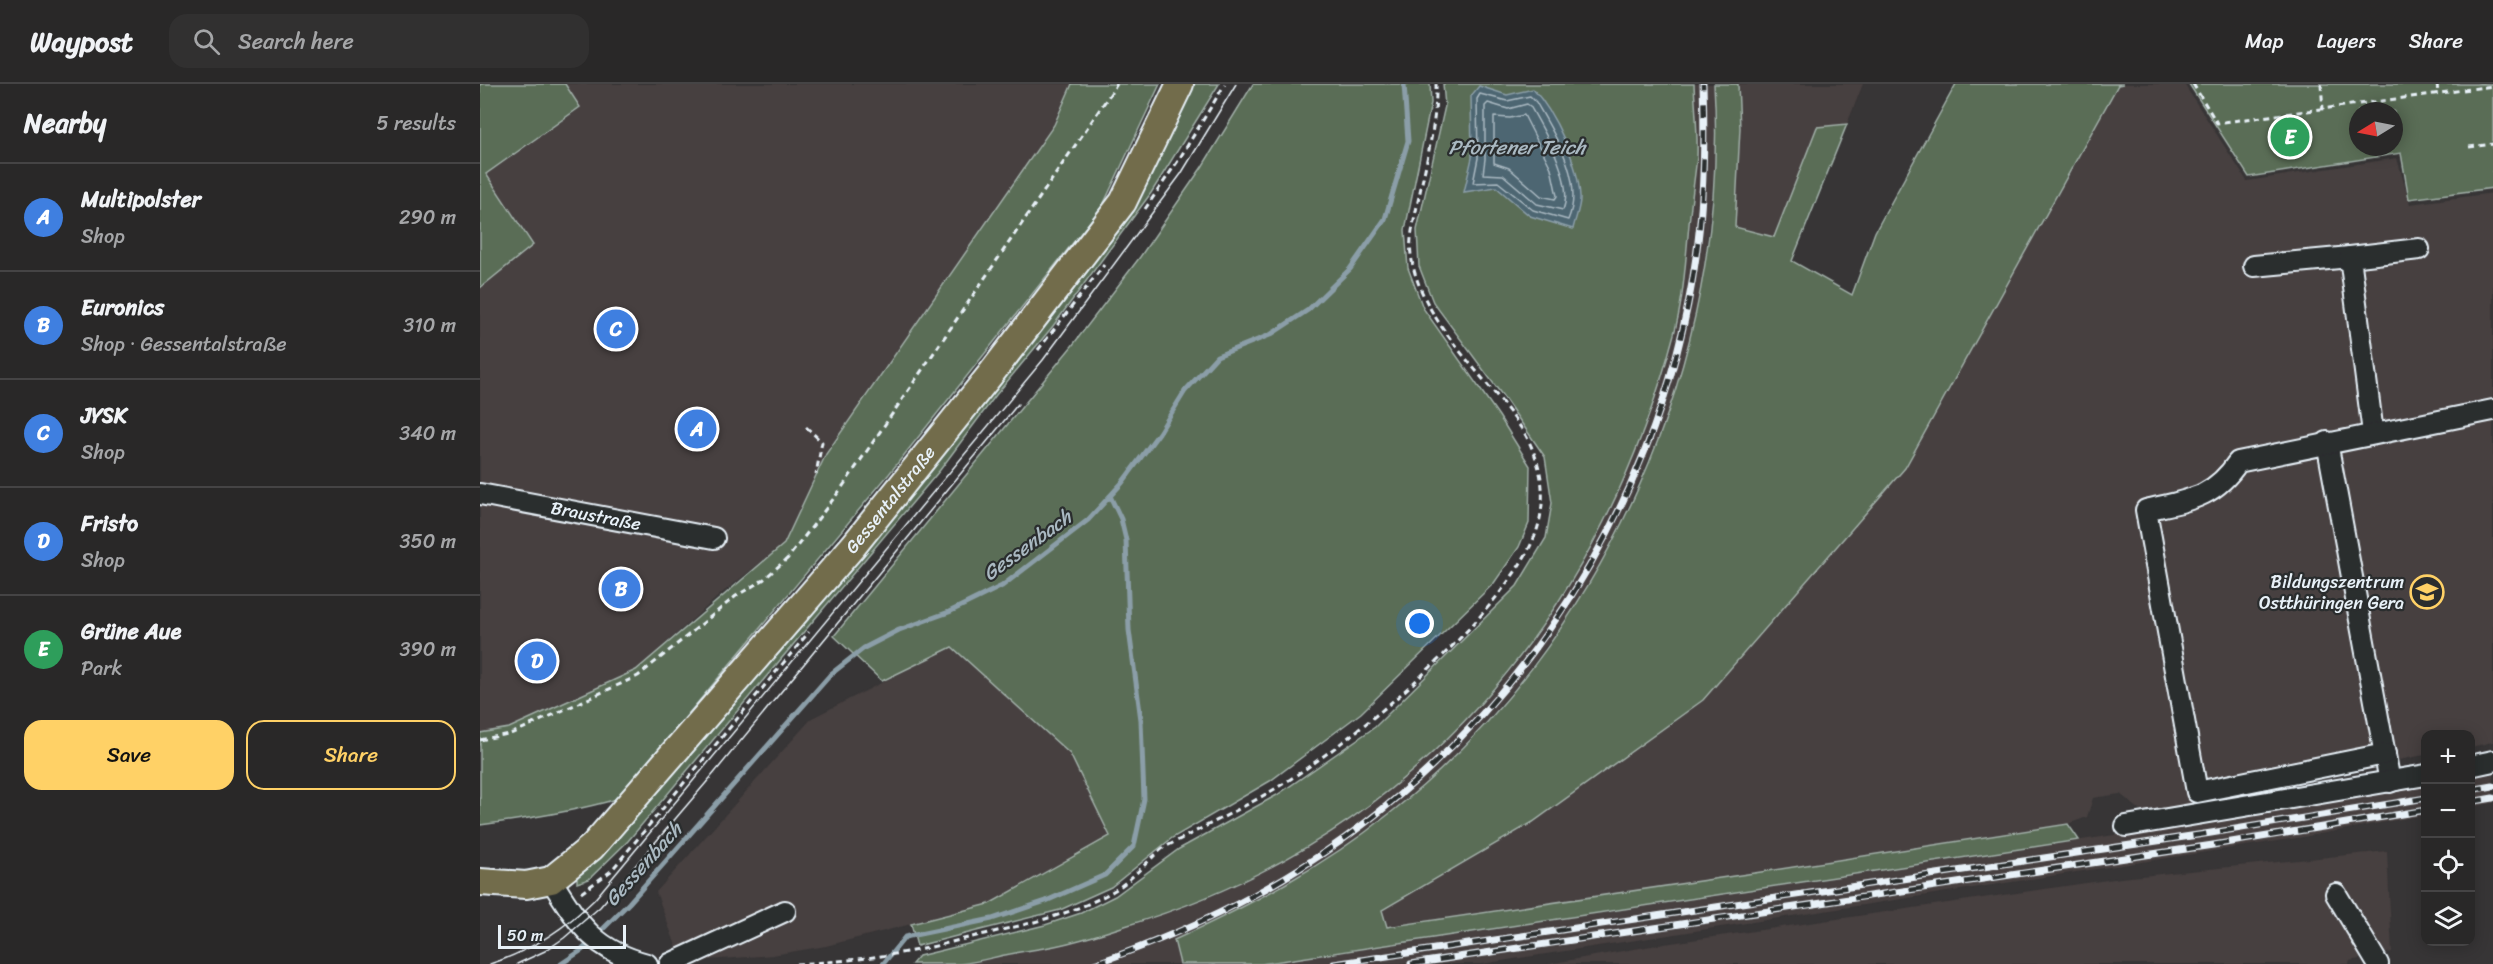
<!DOCTYPE html>
<meta charset="utf-8">
<style>
body{margin:0;font-family:Sriracha,sans-serif;background:#313030;color:#f1f3f6}
.controls{position:absolute;right:18px;bottom:18px;display:grid;overflow:hidden;border-radius:12px;box-shadow:0 3px 15px #0003}
.controls button{width:54px;height:54px;display:grid;place-items:center;padding:0;border:0;border-bottom:2px solid #454445;background:#292828;color:#f1f3f6;font:30px sans-serif}
.compass{position:absolute;left:1869px;top:18px;width:54px;height:54px;border-radius:50%;background:#292828;box-shadow:0 3px 15px #0003;rotate:260deg}
.scale{position:absolute;left:18px;bottom:15px;width:128px;box-sizing:border-box;padding-left:6px;border:3px solid #e8f1f8;border-top:0;font-size:16px;line-height:21px;white-space:nowrap;color:#e8f1f8;-webkit-text-stroke:4px #2a2d2e;paint-order:stroke}
.you{position:absolute;left:940px;top:540px;width:21px;height:21px;margin:-15px;border:4px solid #fff;border-radius:50%;background:#1a73e8;box-shadow:0 0 0 9px #1a73e833}
.badge{display:grid;place-items:center;width:39px;height:39px;border-radius:50%;background:#ffd166;color:#fff;font-size:20px;font-weight:700}
.pin{position:absolute;translate:-50% -50%;border:3px solid #fff;box-shadow:0 2px 6px #0006}
.list{margin:0;padding:0;list-style:none}
h2{display:flex;justify-content:space-between;align-items:center;height:78px;margin:0;padding:0 24px;font-size:26px}
h2 small{font-size:20px;font-weight:400;color:#a5a6a8}
.list li{display:grid;grid-template-columns:39px 1fr auto;gap:18px;align-items:center;box-sizing:border-box;height:108px;padding:0 24px;border-top:2px solid #454445}
.list b{display:block;font-size:22px;white-space:nowrap}
.list p{margin:0;font-size:20px;white-space:nowrap;color:#a5a6a8}
.list em{font-size:20px;font-style:normal;color:#a5a6a8}
.actions{display:flex;gap:12px;padding:18px 24px}
.actions a{flex:1;padding:14px 0;border:2px solid #ffd166;border-radius:18px;text-align:center;font-size:21px;color:#ffd166}
.actions .main{background:#ffd166;color:#111}
.icon{flex:none;width:33px;height:33px;fill:none;stroke:currentColor;stroke-width:2;stroke-linecap:round;stroke-linejoin:round}
.map{position:relative;flex:none;width:2013px;height:880px;overflow:hidden}
header{display:flex;align-items:center;gap:36px;box-sizing:border-box;height:84px;padding:0 30px;background:#292828;border-bottom:2px solid #454445}
header strong{font-size:28px}
nav{display:flex;gap:33px;margin-inline-start:auto;font-size:21px}
.search{width:420px;height:54px;background:#313030;display:flex;align-items:center;gap:15px;box-sizing:border-box;padding:0 21px;border-radius:18px;color:#a5a6a8;font-size:22px}
main{display:flex}
aside{flex:1;background:#292828}
.map>svg:first-child{display:block}
.built{fill:#463f3f}
.green{fill:#5a6d57;stroke:#a1afa8;stroke-width:1.5;fill-rule:evenodd}
.water{fill:#4d6672;stroke:#8b9ea8;stroke-width:1.5}
.lines{fill:none;stroke-linecap:round;stroke-linejoin:round}
.shore{stroke:#aab9c2;stroke-width:1.5}
.stream{stroke:#8b9ea8;stroke-width:5}
.minor-casing{stroke:#e8f1f8;stroke-width:24}
.major-casing{stroke:#e8f1f8;stroke-width:30}
.path{stroke:#e8f1f8;stroke-width:3;stroke-dasharray:6 4.5;stroke-linecap:butt}
.minor{stroke:#2a2d2e;stroke-width:20}
.major{stroke:#726c4b;stroke-width:26}
.tram{stroke:#e8f1f8;stroke-width:1.5}
.rail-casing{stroke:#e8f1f8;stroke-width:7}
.rail{stroke:#2a2d2e;stroke-width:4.5;stroke-dasharray:14;stroke-linecap:butt}
.labels{text-anchor:middle;stroke-width:4.5;stroke-linejoin:round;paint-order:stroke}
.street-label{font-size:18px;fill:#e8f1f8;stroke:#2a2d2e}
.poi-label{font-size:18px;fill:#e8f1f8;stroke:#2a2d2e;text-anchor:end}
.water-label{font-size:20px;font-style:italic;fill:#aab9c2;stroke:#2a2d2e}
</style>
<header>
<strong>Waypost</strong>
<div class="search"><svg class="icon" aria-label="search" viewBox="0 0 24 24"><circle cx="10" cy="10" r="6"/><path d="M15 15l6 6"/></svg>Search here</div>
<nav><a>Map</a><a>Layers</a><a>Share</a></nav>
</header>
<main>
<aside>
<h2>Nearby<small>5 results</small></h2>
<ul class="list">
<li><span class="badge" style="background:#3f7fe0">A</span><div><b>Multipolster</b><p>Shop</p></div><em>290 m</em></li>
<li><span class="badge" style="background:#3f7fe0">B</span><div><b>Euronics</b><p>Shop · Gessentalstraße</p></div><em>310 m</em></li>
<li><span class="badge" style="background:#3f7fe0">C</span><div><b>JYSK</b><p>Shop</p></div><em>340 m</em></li>
<li><span class="badge" style="background:#3f7fe0">D</span><div><b>Fristo</b><p>Shop</p></div><em>350 m</em></li>
<li><span class="badge" style="background:#2e9e5b">E</span><div><b>Grüne Aue</b><p>Park</p></div><em>390 m</em></li>
</ul>
<div class="actions"><a class="main">Save</a><a>Share</a></div>
</aside>
<div class="map">
<svg width="2013" height="880" viewBox="0 0 2013 880">
<rect width="100%" height="100%" fill="#373536"/>
<filter id="ink" filterUnits="userSpaceOnUse"><feTurbulence type="fractalNoise" baseFrequency=".0167" numOctaves="2"/><feDisplacementMap in="SourceGraphic" scale="12" xChannelSelector="R" yChannelSelector="G"/><feConvolveMatrix kernelMatrix="1 2 1 2 8 2 1 2 1" color-interpolation-filters="sRGB"/></filter>
<g filter="url(#ink)">
<path class="built" d="M85,0H592L574,41L346,370L304,460L241,510L156,586L29,644L0,649V201L53,160L6,90L100,24Z
M1214,0H1234L1235,77L1223,194L1211,252L1191,324L1139,443L1114,490L1086,535L1043,594L1005,639L963,683L910,729L860,767L797,806L694,856L700,880H480L586,860L674,833L736,810L803,777L894,717L952,670L1018,602L1052,558L1083,512L1115,457L1141,402L1170,326L1195,248L1204,197L1217,69Z
M1258,0H1383L1367,40L1337,43L1294,153L1255,142L1260,44Z
M1643,0H1704L1767,97L1917,74L1930,120L2013,109V329L1842,365L1900,682L1665,730L1640,710L1613,714L1607,733L1588,740L1281,788L907,843L902,826L1053,738L1223,616L1425,384L1638,1Z
M2013,334V658L1991,663L1990,650H1946L1945,671L1913,677L1855,366Z
M472,563L590,670L630,753L509,820L346,862L293,871L202,878L176,808L332,634Z
M2013,690V719L1991,723V694Z
M1945,702V731L1823,753L1002,880H781L1774,730Z
M1907,767L1912,868L1870,877L1869,880H1068L1177,861L1641,794Z"/>
<path class="green" d="M0,0H85L100,23L6,90L53,161L0,204Z
M592,0H680L623,121L409,390L137,715C92,728 47,735 0,741V649L29,644L156,586L304,460L346,370L574,41Z
M709,0H739L671,109L573,242L516,311L460,386L148,757L109,795L97,799V794L108,777L458,367Z
M773,0H950L951,19L925,146L928,184L943,224L1019,332L1050,382L1049,439L1039,463L1014,499L881,629L790,697L692,754L631,803L580,826L437,862L431,840L509,820L630,752L590,670L472,563L402,597L354,552L592,262L660,173L722,83Z
M963,0H1214C1215,24 1218,49 1217,73C1214,99 1210,125 1208,152C1205,184 1203,218 1194,250C1118,536 934,756 645,842C627,848 608,854 588,859C569,864 549,866 530,870C513,873 495,879 478,880C463,880 447,880 432,880L439,872L565,841L601,829L635,812L699,765L797,711L895,643L1037,502L1066,454L1072,419L1065,373L1025,315L953,218L939,182L937,146L965,22Z
M1234,0H1258L1260,44L1255,143L1294,153L1337,43L1367,40L1312,177L1372,211L1395,148L1476,0H1643L1638,1L1425,384L1223,616L1053,738L902,826L907,843L1281,788L1588,740L1599,756L781,880H700L694,856C770,821 843,783 909,730C1124,561 1251,272 1234,0Z
M1709,0H2013V104L1929,115L1921,69L1769,93ZM1878,27H1914V63H1878Z"/>
<path class="water" d="M999,2L1027,11L1053,5C1075,29 1098,79 1100,112C1101,122 1095,135 1093,145L1050,132L1016,103L984,108L992,74L991,12Z"/>
<g class="lines">
<path class="shore" d="M1000,10L1027,17L1050,12L1056,18C1075,51 1105,97 1088,136L1053,126L1018,98L993,99L998,74L997,15Z
M1008,19L1028,25L1047,20L1050,22C1064,47 1095,98 1083,126L1057,120L1023,91L1003,90L1005,75V22Z
M1044,31L1071,84L1077,112L1075,115L1061,112L1029,84L1014,79V33L1030,34Z"/>
<path class="stream" d="M81,880L102,866L149,819L351,590L384,564L419,546L469,528L522,502L608,436L642,399L679,349L705,307L737,272L790,251L828,226L870,185L905,135L928,57L924,0
M403,880L425,853L512,835L566,817L625,791L654,762L664,715L661,636L649,546L646,456L641,435L630,412"/>
<defs>
<g id="minor">
<path d="M1774,182L1870,173"/>
<path d="M1893,349L1870,173L1939,165"/>
<path d="M1847,358L1910,698"/>
<path id="s1" d="M0,410L234,454"/>
<path d="M1905,670L1717,708L1666,426C1708,416 1733,415 1758,378L2013,326"/>
<path d="M1990,682L2013,677"/>
<path d="M1646,742L1946,691"/>
<path d="M71,796C99,840 113,866 167,880"/>
<path d="M1856,810L1898,880"/>
<path d="M190,880L305,827"/>
</g>
<g id="major">
<path id="s2" d="M0,798L46,801L71,796L112,763L374,461L510,291L643,118L700,0"/>
</g>
</defs>
<use href="#minor" class="minor-casing"/>
<use href="#major" class="major-casing"/>
<path class="path" d="M1713,0L1737,39L2013,2
M1841,0L1843,25
M1957,0L1958,10
M1989,63L2013,60
M665,125L698,77L745,0
M558,266L624,181
M326,343L342,358L336,390
M0,656L33,649L158,592L256,512L283,496L308,474L361,405L637,0
M101,809L131,787L329,548
M316,880C351,878 386,875 420,869C449,865 477,856 505,850C551,839 595,830 635,806C654,794 666,778 683,764C720,745 757,727 793,706C870,660 1024,533 1056,449C1066,420 1064,390 1051,362C1044,345 1032,332 1021,317C987,274 939,228 931,171C929,155 934,138 937,122C945,82 957,41 956,0"/>
<use href="#minor" class="minor"/>
<use href="#major" class="major"/>
<path class="tram" d="M10,880C51,867 84,845 114,816L563,276L701,90L756,0
M37,880L65,867L84,854L120,823L231,693L538,320"/>
<defs>
<path id="rail" d="M1990,706L2013,702
M1990,718L2013,714
M614,880C669,861 723,839 774,811C1011,683 1179,440 1216,173C1224,116 1225,58 1223,0
M854,880L1731,749L1946,714
M931,880L1733,761L1946,726"/>
</defs>
<use href="#rail" class="rail-casing"/>
<use href="#rail" class="rail"/>
</g>
</g>
<defs>
<symbol id="school-ring" viewBox="-11 -11 22 22"><circle r="9.5" fill="#2a2d2e" stroke="#ffd166" stroke-width="1.5"/><path d="M0-5L7-2L0 1L-7-2ZM-4 1L0 2.5L4 1V4Q0 6-4 4Z" fill="#ffd166"/></symbol>
</defs>
<g fill-rule="evenodd">
<use href="#school-ring" x="1928" y="489" width="38" height="38"/>
</g>
<g class="labels">
<g class="street-label">
<text dy="6" stroke="none"><textPath href="#s2" startOffset="582">Gessentalstraße</textPath></text>
<text dy="6" stroke="none"><textPath href="#s1" startOffset="118">Braustraße</textPath></text>
</g>
<g class="poi-label">
<text x="1924" y="504">Bildungszentrum<tspan x="1924" dy="21">Ostthüringen Gera</tspan></text>
</g>
<g class="water-label">
<text x="1037" y="70">Pfortener Teich</text>
<text transform="translate(547 461) rotate(-36)" y="7">Gessenbach</text>
<text transform="translate(163 780) rotate(-48)" y="7">Gessenbach</text>
</g>
</g>
</svg>
<div class="controls">
<button>+</button>
<button>−</button>
<button><svg class="icon" aria-label="locate" viewBox="0 0 24 24"><circle cx="12" cy="12" r="6"/><path d="M12 2v4M12 18v4M2 12h4M18 12h4"/></svg></button>
<button><svg class="icon" aria-label="layers" viewBox="0 0 24 24"><path d="M12 4l9 5-9 5-9-5zM3 14l9 5 9-5"/></svg></button>
</div>
<svg class="compass" viewBox="-18 -18 36 36"><path d="M0-13l5 13h-10z" fill="#e53935"/><path d="M0 13l5-13h-10z" fill="#a5a6a8"/></svg>
<div class="scale">50 m</div>
<div class="you"></div>
<div class="pin badge" style="left:217px;top:345px;background:#3f7fe0">A</div>
<div class="pin badge" style="left:141px;top:505px;background:#3f7fe0">B</div>
<div class="pin badge" style="left:136px;top:245px;background:#3f7fe0">C</div>
<div class="pin badge" style="left:57px;top:577px;background:#3f7fe0">D</div>
<div class="pin badge" style="left:1810px;top:53px;background:#2e9e5b">E</div>
</div>
</main>
